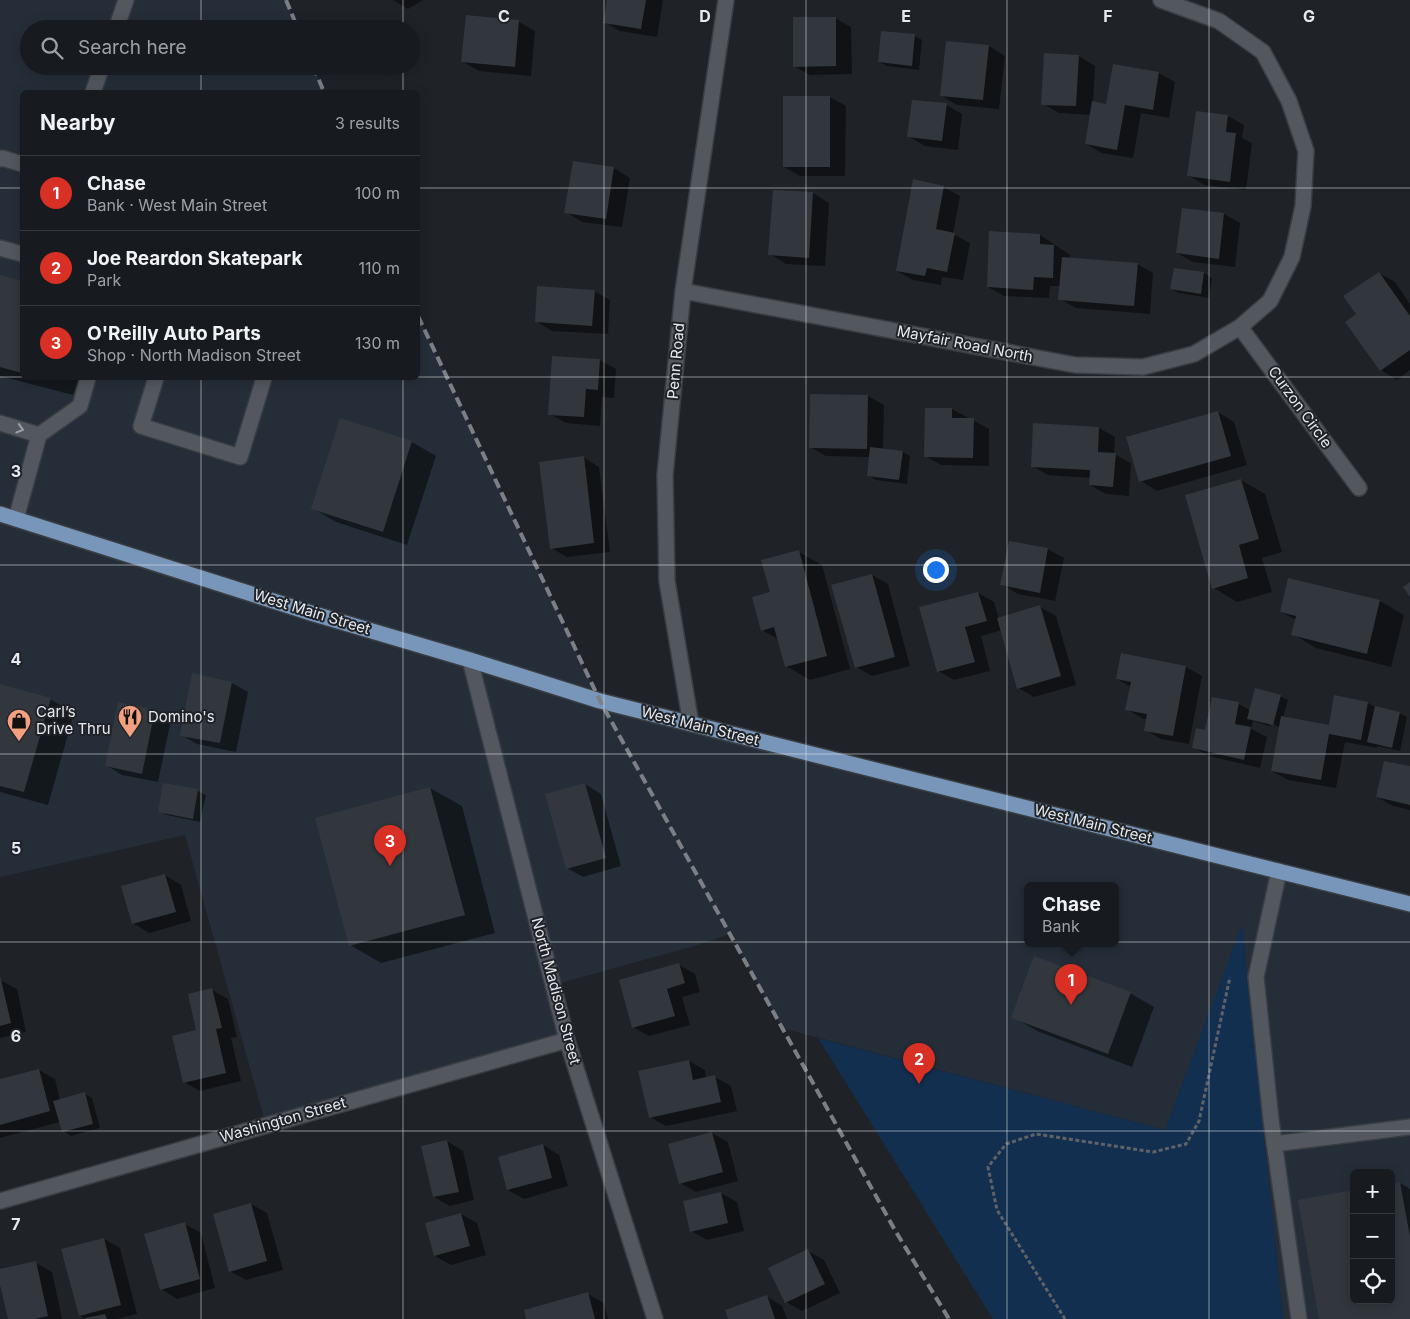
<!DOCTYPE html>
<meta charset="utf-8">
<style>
body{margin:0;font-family:Inter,sans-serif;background:#202327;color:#f1f3f6}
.controls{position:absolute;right:15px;bottom:15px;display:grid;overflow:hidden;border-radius:8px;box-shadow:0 2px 12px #0003}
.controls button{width:45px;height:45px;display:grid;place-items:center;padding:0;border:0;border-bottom:1px solid #36383c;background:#171a1e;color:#f1f3f6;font:25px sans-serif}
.you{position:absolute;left:935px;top:569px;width:18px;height:18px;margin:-12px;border:4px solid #fff;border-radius:50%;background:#1a73e8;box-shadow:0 0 0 8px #1a73e833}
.badge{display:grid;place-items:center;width:32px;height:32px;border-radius:50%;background:#d93025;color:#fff;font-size:16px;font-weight:700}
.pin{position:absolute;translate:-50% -41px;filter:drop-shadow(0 1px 2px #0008)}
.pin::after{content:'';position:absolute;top:26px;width:18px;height:15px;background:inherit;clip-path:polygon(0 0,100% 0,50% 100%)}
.popup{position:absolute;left:1024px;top:882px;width:95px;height:65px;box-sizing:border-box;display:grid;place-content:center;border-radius:8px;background:#171a1e;filter:drop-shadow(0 1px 4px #0005);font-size:16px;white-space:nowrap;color:#9ea1a4}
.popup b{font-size:19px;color:#f1f3f6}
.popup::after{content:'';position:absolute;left:50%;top:100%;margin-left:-10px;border:10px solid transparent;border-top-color:#171a1e}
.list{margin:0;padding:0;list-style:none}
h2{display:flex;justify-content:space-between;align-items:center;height:65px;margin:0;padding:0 20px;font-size:21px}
h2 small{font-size:16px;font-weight:400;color:#9ea1a4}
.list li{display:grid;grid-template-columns:32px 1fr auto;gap:15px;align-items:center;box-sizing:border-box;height:75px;padding:0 20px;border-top:1px solid #36383c}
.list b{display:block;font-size:19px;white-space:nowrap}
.list p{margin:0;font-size:16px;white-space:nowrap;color:#9ea1a4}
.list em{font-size:16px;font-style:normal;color:#9ea1a4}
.icon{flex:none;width:28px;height:28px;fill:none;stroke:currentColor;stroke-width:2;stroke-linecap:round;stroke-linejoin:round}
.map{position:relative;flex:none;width:1410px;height:1319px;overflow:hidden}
.search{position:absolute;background:#171a1e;box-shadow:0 2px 12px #0003;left:20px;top:20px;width:400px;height:55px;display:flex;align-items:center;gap:12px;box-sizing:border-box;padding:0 18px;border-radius:28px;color:#9ea1a4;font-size:19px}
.panel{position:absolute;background:#171a1e;box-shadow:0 2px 12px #0003;left:20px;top:90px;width:400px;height:290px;border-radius:8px}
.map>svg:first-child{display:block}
.built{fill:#252e38;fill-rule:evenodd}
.green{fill:#132f4f}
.shadow{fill:#0007}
.building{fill:#32373d}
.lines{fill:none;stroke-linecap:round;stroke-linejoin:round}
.lane-casing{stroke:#3a3d41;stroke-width:18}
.street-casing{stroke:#3a3d41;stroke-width:18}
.primary-casing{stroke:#3a3d41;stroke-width:18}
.path{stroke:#5f6267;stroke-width:3;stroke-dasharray:4 2.5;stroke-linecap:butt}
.lane{stroke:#53585e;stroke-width:15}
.street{stroke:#53585e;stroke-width:15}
.primary{stroke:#7896ba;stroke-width:15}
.rail{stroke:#7c7f84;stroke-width:4;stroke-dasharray:10 5;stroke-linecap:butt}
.oneway{stroke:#9ca0a6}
.grid{fill:none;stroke:#e6e9ed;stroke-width:1;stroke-opacity:0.55}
.labels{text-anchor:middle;stroke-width:4;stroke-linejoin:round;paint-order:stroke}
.street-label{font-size:15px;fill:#e6e9ed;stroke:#1f2328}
.poi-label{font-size:15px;fill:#e6e9ed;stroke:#1f2328;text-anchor:start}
.grid-label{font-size:16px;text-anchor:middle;font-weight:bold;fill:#e6e9ed;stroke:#1f2328;stroke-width:4;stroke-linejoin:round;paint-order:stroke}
</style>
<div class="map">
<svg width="1410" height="1319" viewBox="0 0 1410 1319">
<rect width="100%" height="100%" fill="#1f2328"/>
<path class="built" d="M0,0H286L298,29H29V66H313L324,92H22V378H418V316L600,701L1410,904V1319H1283L1242,926L1165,1130L782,1028L730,934L694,946L553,985L567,1040L266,1125L185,835L0,877ZM1027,886H1115V944H1027ZM1354,1173H1391V1300H1354Z"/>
<path class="green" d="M1242,924L1283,1319H993L818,1038L1165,1130Z"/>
<path class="shadow" d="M393,0H423L408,9Z
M608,0H663L657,37L620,31L604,22Z
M467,17L519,22L535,31L531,76L479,71L463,62Z
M835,18L851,27L852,74L810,75L794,66Z
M915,36L922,40L919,70L887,66L879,62Z
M989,46L1005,56L999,109L957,105L942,96Z
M1079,56L1095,66L1093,103L1107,105L1159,73L1175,82L1169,118L1141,113L1133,158L1102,153L1086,144L1091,115L1059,113L1043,104Z
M830,97L846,106L845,176H800L784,167Z
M946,105L962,114L958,150L925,146L909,137Z
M1228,116L1244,125L1242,138L1252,143L1246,190L1204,185L1188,175Z
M614,168L630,178L622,227L582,222L566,212Z
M914,181L944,187L960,196L953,234L970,243L963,280L942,277L941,285L913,280L897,271Z
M774,191L813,193L829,203L825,266L786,264L770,254Z
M1224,214L1240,223L1235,267L1193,262L1177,253Z
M1040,235L1070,255V259L1137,264L1153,273L1150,314L1076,308L1060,299L1061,286H1050L1049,298L1004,296L988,287Z
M1175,269L1204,273L1212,278L1209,298L1179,293L1172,289Z
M1379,273L1395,282L1410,304V370L1397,380L1381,370L1358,314Z
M0,276L22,282V378H79L73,395L0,376Z
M594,291L610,300L608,334L552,331L536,321Z
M600,360L616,369L614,398L602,397L600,426L566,423L550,414Z
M868,396L884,405L883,449L903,452L910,456L907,484L876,480L868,475L870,457L826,456L810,447Z
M952,409L989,429V466L941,465L925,456Z
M1218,412L1234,422L1247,465L1157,491L1141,481Z
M341,420L412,442L436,456L407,545L336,522L312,508Z
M1035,424L1099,428L1115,437L1114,454L1131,463L1129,496L1106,494L1090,485L1091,478L1048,475L1032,466Z
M583,457L599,467L610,552L567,557L551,548Z
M1241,480L1265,494L1282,552L1262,558L1272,592L1237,602L1214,588Z
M1048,549L1064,558L1055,601L1018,594L1002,584Z
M799,552L822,565L850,669L810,680L786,666L779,640L762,630L771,593Z
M872,575L888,584L910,666L872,676L856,667Z
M1289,579L1380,601L1404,615L1391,667L1316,648L1293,634L1296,620L1281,612Z
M978,593L994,602L999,619L1040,607L1056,616L1076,685L1034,697L1018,688L1002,630L981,636L990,671L954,680L938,671Z
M1122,655L1186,667L1202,676L1189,744L1161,739L1145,730L1147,719H1143L1127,709L1131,687L1117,679Z
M193,675L232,683L248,692L236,752L197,744L181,735Z
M0,685L50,699L74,713L48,805L0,792Z
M1280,696L1288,700L1283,717L1330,726L1368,703L1377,708L1399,713L1407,717L1400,751L1377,746V748L1345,742L1336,788L1288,780L1272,771L1280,728L1268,721L1267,723L1273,727L1253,721L1251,729L1267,737L1260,768L1209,756L1193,747L1206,731L1239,704L1251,711Z
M155,711L171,720L158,782L122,775L106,765Z
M1410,768V810L1393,806L1377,797Z
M164,784L198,791L206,795L200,822L167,815L159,811Z
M585,784L601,794L621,866L583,877L567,868Z
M430,788L462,806L495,933L381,963L350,945Z
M165,875L181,885L191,921L149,933L133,923Z
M679,965L695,974L700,992L682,997L690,1025L649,1036L633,1027Z
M0,980L17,989L26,1032L0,1038Z
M212,990L228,999L237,1037L231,1038L241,1081L200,1091L184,1082L198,1031Z
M1130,993L1154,1007L1132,1067L1037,1031L1013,1017Z
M689,1061L705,1070L706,1079L715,1077L731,1086L737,1111L666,1126L650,1117Z
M39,1070L55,1079L60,1100L85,1094L92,1098L100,1128L71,1136L63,1131L60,1122L0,1138V1081Z
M712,1133L728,1142L738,1181L696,1192L680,1183Z
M447,1141L463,1151L474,1200L450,1206L434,1197Z
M543,1145L559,1155L568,1186L524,1199L508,1190Z
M1400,1183L1410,1189V1319H1320L1354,1300H1391Z
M721,1193L737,1202L744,1231L707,1240L691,1231Z
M251,1204L267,1213L283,1270L246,1280L230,1271Z
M461,1214L477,1223L486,1255L451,1265L435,1256Z
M185,1224L201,1233L215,1288L177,1299L161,1289Z
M104,1239L120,1248L137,1314L118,1319H86L80,1316Z
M808,1251L824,1260L840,1293L802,1311L786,1302Z
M36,1263L52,1272L62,1319H9L0,1280V1270Z
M588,1294L604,1303L608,1319H528Z
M766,1296L782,1306L787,1319H730Z"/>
<path class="building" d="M607,0H646L641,29L603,23Z
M466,15L519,20L515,67L461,62Z
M793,17H836V66L793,67Z
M881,31L915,34L912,66L878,62Z
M946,41L989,45L983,100L940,96Z
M1044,53L1079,55L1076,106L1041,105Z
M1113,64L1159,72L1153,110L1125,105L1117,150L1085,144L1092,101L1106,104Z
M783,96H830V167H783Z
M912,100L947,103L942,141L907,137Z
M1196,111L1228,115L1226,132L1236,133L1230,182L1187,176Z
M573,161L614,167L606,219L564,213Z
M913,179L944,186L936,229L955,233L947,272L927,268L925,276L896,271Z
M773,190L813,192L809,258L768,255Z
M1182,208L1224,213L1219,259L1176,253Z
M989,231L1040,234V244L1054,245L1053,278L1034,277L1033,290L987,287Z
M1062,257L1138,263L1134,306L1058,300Z
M1174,268L1204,272L1201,294L1170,289Z
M1379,272L1410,316V350L1380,371L1345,322L1356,314L1343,296Z
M0,275L22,281V373L0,367Z
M537,286L595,290L592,326L535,322Z
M552,356L600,359L598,390L586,389L584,417L548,415Z
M810,394L868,395L867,449L809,448Z
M925,408H952V418H974L973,458L924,457Z
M1218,411L1231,456L1139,482L1126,437Z
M340,418L412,441L383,532L311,509Z
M1033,423L1099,427L1098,452L1116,453L1113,487L1089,485L1090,470L1031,467Z
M870,447L903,451L899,480L867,476Z
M584,456L594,543L550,549L539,462Z
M1241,479L1259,539L1239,545L1248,578L1212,589L1185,495Z
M1009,541L1048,548L1040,593L1000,585Z
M799,550L827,656L785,667L774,627L761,631L752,597L770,592L761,560Z
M872,574L895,657L855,668L831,585Z
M1288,578L1380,600L1367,654L1291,635L1296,616L1280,612Z
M1410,582V597L1403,587Z
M978,592L987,621L965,627L975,662L937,672L919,607Z
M1040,605L1061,676L1017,689L997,618Z
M1121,653L1186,666L1173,736L1144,731L1147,714L1125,710L1131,682L1116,679Z
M192,673L232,682L220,743L180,736Z
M0,684L51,698L24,792L0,786Z
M1255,688L1281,695L1273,725L1247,719Z
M1334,695L1368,702L1361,740L1329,734L1321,780L1271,771L1281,716L1329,725Z
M1212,697L1239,702L1235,724L1251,727L1244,760L1192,748L1196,728L1205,730Z
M118,702L155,710L142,774L105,766Z
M1375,706L1400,712L1392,748L1367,742Z
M1384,761L1410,766V805L1376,797Z
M163,783L198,789L193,819L158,812Z
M585,783L606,858L566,869L545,794Z
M430,787L465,915L349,946L315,818Z
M165,874L176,912L132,924L121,886Z
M1034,956L1131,992L1108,1054L1011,1018Z
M679,963L685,983L667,989L675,1016L632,1028L619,980Z
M0,975L11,1023L0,1026Z
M212,988L222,1028L216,1029L226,1073L183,1083L172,1036L196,1030L188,994Z
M689,1060L693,1080L715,1075L721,1102L649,1118L638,1071Z
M39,1069L50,1111L0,1125V1079Z
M85,1092L93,1124L62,1132L53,1101Z
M712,1132L723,1172L679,1184L668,1144Z
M447,1140L459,1192L433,1197L421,1146Z
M543,1144L552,1178L507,1190L498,1157Z
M1400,1182L1410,1237V1319H1319L1298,1200L1354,1190V1300H1391V1184Z
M721,1192L728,1223L690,1232L683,1201Z
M251,1203L267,1261L229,1272L213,1214Z
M461,1213L470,1246L434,1256L425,1223Z
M185,1222L200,1279L160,1290L144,1234Z
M104,1238L121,1305L79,1316L61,1249Z
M808,1249L825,1284L785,1303L768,1268Z
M36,1261L48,1316L35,1319H8L0,1285V1269Z
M588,1292L595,1319H526L524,1310Z
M767,1295L775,1319H728L725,1310Z
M105,1314L107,1319H86L85,1318Z"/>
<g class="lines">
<defs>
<path id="lane" d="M116,29L126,0
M93,92L102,66
M0,159L2,158L22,164
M0,248L22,254
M156,378L141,426L240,457L264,378
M0,423L39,435
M16,519L39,435L80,406L88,378
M1279,871L1256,977L1271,1120L1299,1319
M1274,1144L1410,1127"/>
<path id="street" d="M683,291L1075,365L1143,367L1194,354L1240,327L1270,301L1292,257L1303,206L1306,151L1289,101L1263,52L1219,21L1161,0
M1240,327L1359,488
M470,660L567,1040L655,1319
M691,724L667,581L665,475L683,291L726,0
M0,1201L567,1040"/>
<path id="primary" d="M0,514L311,613L470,660L600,701L1410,904"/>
</defs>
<use href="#lane" class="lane-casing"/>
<use href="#street" class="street-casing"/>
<use href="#primary" class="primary-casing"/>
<path class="path" d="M1065,1319L997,1210L988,1167L1006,1144L1036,1134L1153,1152L1186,1144L1199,1121L1230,977"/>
<use href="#lane" class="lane"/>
<use href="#street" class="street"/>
<use href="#primary" class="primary"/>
<path class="rail" d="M286,0L298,29
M313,66L324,92
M418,316L600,701L896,1232L949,1319"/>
</g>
<defs><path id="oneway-chevron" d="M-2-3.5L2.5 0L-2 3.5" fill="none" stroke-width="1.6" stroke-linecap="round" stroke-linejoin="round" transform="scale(1.25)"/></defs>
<use class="oneway" href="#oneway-chevron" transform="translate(20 429) rotate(17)"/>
<path class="grid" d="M201,0V29M403,0V29M604,0V1319M806,0V1319M1007,0V1319M1209,0V1319M201,66V92M403,66V92M0,188H22M418,188H1410M0,377H22M418,377H1410M201,378V1319M403,378V1319M0,565H1410M0,754H1410M0,942H1410M0,1131H1410"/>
<defs>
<symbol id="restaurant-pin" viewBox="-11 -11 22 30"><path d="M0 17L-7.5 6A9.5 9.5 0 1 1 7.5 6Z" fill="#f2a07f" stroke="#1f2328"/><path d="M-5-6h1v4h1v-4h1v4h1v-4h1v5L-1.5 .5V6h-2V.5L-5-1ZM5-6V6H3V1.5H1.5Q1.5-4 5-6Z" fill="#111"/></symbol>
<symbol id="shop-pin" viewBox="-11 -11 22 30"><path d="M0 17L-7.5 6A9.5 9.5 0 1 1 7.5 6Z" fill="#f2a07f" stroke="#1f2328"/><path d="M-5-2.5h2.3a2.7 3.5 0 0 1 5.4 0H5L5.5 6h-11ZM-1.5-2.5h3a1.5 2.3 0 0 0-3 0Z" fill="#111"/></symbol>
</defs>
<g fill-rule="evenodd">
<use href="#restaurant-pin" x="116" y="703" width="28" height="38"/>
<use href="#shop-pin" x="5" y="707" width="28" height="38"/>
</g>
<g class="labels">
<g class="street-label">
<text transform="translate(965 344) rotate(11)" y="5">Mayfair Road North</text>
<text transform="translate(676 361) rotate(-85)" y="5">Penn Road</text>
<text transform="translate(1300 407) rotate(54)" y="5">Curzon Circle</text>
<text transform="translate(312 612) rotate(17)" y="5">West Main Street</text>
<text transform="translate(700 726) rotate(14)" y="5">West Main Street</text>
<text transform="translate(1093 824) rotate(14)" y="5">West Main Street</text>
<text transform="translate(556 991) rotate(75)" y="5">North Madison Street</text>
<text transform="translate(283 1120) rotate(-16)" y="5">Washington Street</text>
</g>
<g class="poi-label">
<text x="36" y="717">Carl’s<tspan x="36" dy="17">Drive Thru</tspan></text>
<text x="148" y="722">Domino's</text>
</g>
</g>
<g class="grid-label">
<text x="504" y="22">C</text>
<text x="705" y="22">D</text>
<text x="906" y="22">E</text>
<text x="1108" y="22">F</text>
<text x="1309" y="22">G</text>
<text x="16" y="477">3</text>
<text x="16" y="665">4</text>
<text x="16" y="854">5</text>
<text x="16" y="1042">6</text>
<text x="16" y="1230">7</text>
</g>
</svg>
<div class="controls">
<button>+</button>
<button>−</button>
<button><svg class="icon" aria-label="locate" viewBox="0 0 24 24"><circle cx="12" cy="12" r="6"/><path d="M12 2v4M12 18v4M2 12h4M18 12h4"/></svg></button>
</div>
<div class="you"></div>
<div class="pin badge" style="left:1071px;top:1005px">1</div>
<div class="popup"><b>Chase</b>Bank</div>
<div class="pin badge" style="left:919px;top:1084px">2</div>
<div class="pin badge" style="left:390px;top:866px">3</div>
<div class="search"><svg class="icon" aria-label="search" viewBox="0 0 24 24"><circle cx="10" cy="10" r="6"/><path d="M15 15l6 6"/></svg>Search here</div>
<section class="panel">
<h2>Nearby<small>3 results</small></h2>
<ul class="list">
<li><span class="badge">1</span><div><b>Chase</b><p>Bank · West Main Street</p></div><em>100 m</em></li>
<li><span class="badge">2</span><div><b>Joe Reardon Skatepark</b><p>Park</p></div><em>110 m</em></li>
<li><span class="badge">3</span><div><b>O'Reilly Auto Parts</b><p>Shop · North Madison Street</p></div><em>130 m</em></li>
</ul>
</section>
</div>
